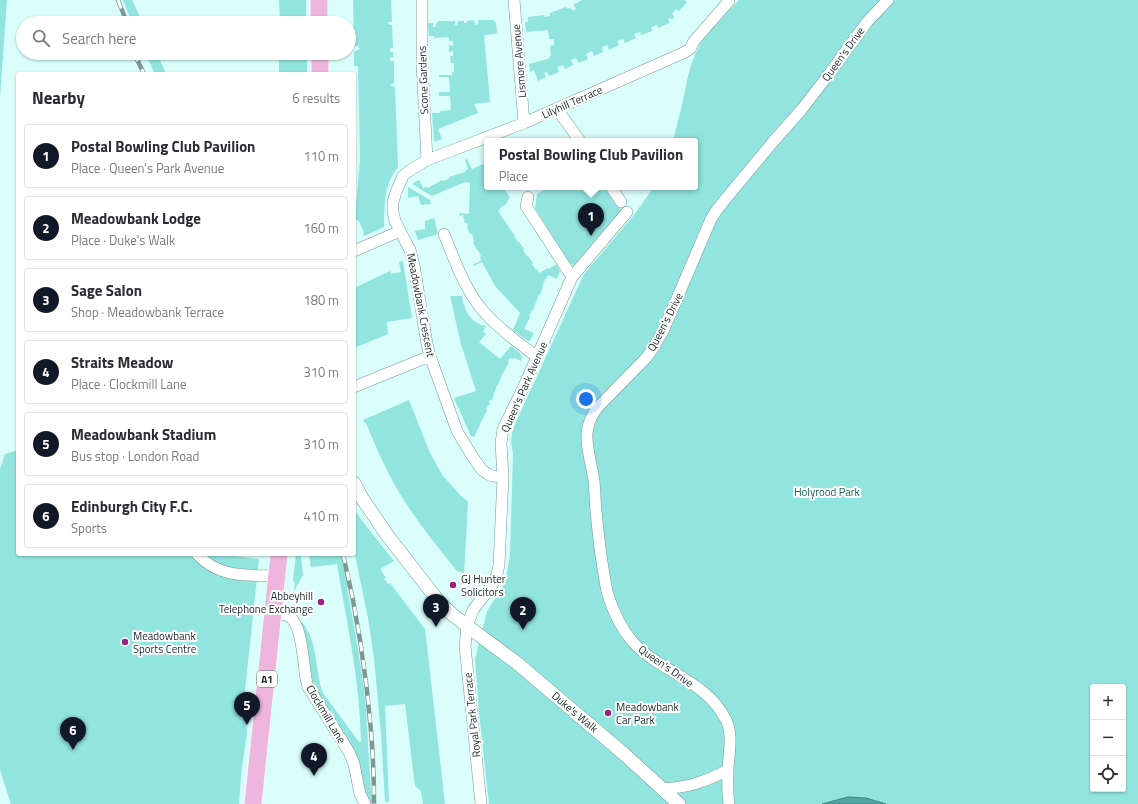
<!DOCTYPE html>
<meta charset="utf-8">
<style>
body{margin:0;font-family:"Titillium Web",sans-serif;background:#f2f2f3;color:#2b2b33}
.controls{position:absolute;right:12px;bottom:12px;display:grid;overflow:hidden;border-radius:4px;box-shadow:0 1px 3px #0004}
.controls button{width:36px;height:36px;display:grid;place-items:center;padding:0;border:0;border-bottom:1px solid #e1e1e2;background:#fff;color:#2b2b33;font:20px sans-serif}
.you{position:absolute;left:586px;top:399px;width:14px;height:14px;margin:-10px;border:3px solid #fff;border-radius:50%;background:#1a73e8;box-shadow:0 0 0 6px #1a73e833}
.badge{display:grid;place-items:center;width:26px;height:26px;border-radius:50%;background:#111827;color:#fff;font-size:13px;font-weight:700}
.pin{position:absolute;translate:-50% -33px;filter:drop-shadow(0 1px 2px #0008)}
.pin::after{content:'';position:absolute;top:21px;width:14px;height:12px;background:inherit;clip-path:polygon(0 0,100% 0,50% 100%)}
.popup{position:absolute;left:484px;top:138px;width:214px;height:52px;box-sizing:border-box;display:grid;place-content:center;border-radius:4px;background:#fff;filter:drop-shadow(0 1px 3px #0005);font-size:13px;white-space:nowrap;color:#7c7c81}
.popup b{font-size:15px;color:#2b2b33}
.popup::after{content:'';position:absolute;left:50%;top:100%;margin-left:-8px;border:8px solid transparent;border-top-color:#fff}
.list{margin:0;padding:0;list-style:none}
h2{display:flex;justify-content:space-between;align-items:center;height:52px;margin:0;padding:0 16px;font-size:17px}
h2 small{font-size:13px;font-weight:400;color:#7c7c81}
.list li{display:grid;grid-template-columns:26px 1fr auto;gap:12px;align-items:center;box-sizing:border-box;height:64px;margin:0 8px 8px;padding:0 8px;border:1px solid #e1e1e2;border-radius:4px}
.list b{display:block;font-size:15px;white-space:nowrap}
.list p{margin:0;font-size:13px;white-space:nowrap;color:#7c7c81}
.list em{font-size:13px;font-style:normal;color:#7c7c81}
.icon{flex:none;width:22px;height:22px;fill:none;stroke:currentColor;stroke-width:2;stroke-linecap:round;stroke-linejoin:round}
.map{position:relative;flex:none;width:1138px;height:804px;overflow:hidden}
.search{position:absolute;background:#fff;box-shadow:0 1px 3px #0004;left:16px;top:16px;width:340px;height:44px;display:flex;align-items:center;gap:10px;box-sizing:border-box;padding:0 14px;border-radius:22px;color:#7c7c81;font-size:15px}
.panel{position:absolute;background:#fff;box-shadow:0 1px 3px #0004;left:16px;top:72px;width:340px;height:484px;border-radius:4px}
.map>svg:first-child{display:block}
.green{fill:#92e4df;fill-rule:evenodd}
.water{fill:#53a7a3;stroke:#42817e}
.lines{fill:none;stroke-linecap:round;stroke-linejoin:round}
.minor-casing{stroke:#769896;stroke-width:12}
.tertiary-casing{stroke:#769896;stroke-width:14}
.primary-casing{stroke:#fff;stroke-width:18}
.minor{stroke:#fff;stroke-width:11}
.tertiary{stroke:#fff;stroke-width:13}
.primary{stroke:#eeb5dd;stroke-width:17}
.rail-casing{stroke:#7d9795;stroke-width:4.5}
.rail{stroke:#fff;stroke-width:3;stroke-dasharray:9;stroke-linecap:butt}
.poi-dot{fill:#99237e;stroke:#fff;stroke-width:1.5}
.labels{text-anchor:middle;stroke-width:4;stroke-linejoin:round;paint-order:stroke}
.shield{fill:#fff;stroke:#5f6868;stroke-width:1}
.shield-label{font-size:10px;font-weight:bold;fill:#1a2827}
.street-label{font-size:11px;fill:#1a2827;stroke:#fff}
.park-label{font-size:11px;fill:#1b605d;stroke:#fff}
.poi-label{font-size:11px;fill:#1a2827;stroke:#fff;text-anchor:start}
</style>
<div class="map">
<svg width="1138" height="804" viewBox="0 0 1138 804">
<rect width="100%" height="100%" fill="#d9fefb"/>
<path class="green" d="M0,0H7L0,97Z
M123,0H132L143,23H132Z
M279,0H306V23H280Z
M353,0H391L392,22H388L389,25H392L393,48H390V52H393V57L390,58V61H394V83L391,84V86L395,87L398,167C383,186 385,203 384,227L364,236L363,234L364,233L359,221L355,220L360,159L358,66H354V51L358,50L360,48L358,46H354Z
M582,0H684L687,2L679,11L676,9L672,14L674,17L672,20L671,18L668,19L670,23L658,28L657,25L651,27L652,31L641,35L640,32L634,34L636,38L625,43L623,39L617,41L619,45L609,50L607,45L602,47L603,52L594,56L592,51L586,54L588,59L579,63L576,58L571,60L573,65L565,69L563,65L557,67L559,72L549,76L547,72L544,73L546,77L538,81L534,70L530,72L529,64L548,59L551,55L550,46L554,45V39H549L548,30L526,32L525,22H528V17L544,15L545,17L550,16V13L566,7L567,9L570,8L574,11L576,8L573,5Z
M739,0H1138V804H489L479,712L475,659L487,611L505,583L510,556L513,453C510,441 511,435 515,424L584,274L634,215L654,187H695V141H673C676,129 679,117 682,105C687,82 690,58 704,38ZM1093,687H1123V789H1093Z
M474,20L475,25L478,24V20H494V22H496L497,33H502L484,35L490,102L474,104L478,113L438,129L442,139L434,142L432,113H440V111L451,110L450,96H439V92H450L449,77H439V75H452V72H454V63H451L450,56H453V51L451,50V52H449V45L453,46V41H449V37L434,38V36H429L428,23H433V27H436V23H438V21H455V25H457L458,21H464V23H467V21Z
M145,53H157L166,74H155Z
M279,53H307V74H279Z
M467,159L472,169L483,164L484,165L487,163V187H506L504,189L510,197L506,204L500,208V210L498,211L515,236H514L518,242H519L524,249L523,250L527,256H528L533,263L532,264L536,270L537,269L539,273L548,268L549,269L556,264L560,271L557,279L548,275L546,279H545L540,295L539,294L533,310H532L529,316L530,317L524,329L534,333L529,342L513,330L520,313L495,286L482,262L473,266L472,265L481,261L480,257L481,256L478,250H477L473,242L474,241L472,234H470L467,227L468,226L467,223H465L463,215L460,216L459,213L469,214L470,183L465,182L432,196L412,184L419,180L423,188L427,187L428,188L442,180L443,181L449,179V177L465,172V171L468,169L465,160Z
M408,187L430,200L431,204L421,205L418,196L408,198Z
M549,187H606L621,209C618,219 600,235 593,244C587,252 582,260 574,266L569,262L535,208L537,194Z
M434,218L438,234L418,240L415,231L425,229V221Z
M403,261L412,318L387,322L388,334L354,348V288L390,271L391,274L401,272L399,262Z
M450,296H462C464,311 471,323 486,326L483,332L486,334L479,342L500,359L511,346L520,353L522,358L521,361L514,358L513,359L510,358L508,361L509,362L501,377L498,385H497L492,400H490L489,403L490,404L489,405L487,406L486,409L487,410L474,437L471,436L454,398L476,391L461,344Z
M409,400L430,453L443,476L460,495L468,502L464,573L457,571C436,545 414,518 397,489C385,468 375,445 366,423H365L363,420Z
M18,450V554H218L259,559L245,690L247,733L241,774L239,804H11L0,770V469L5,454Z
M354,509L363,522L394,561L380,569L386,578L384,579L388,584L390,583L425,629L445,804H423L421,791L415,786L405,704L385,706L389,802H385L381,734L374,658L368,618L354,550Z
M296,554H341L348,586L347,588C354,625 361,662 365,699C368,734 369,768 372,803H368L356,764L312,690L297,618C319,634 314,670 323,693L359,742H361C360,682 347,623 337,564L311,567L309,555L301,556L303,575L294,591L295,583L293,580Z"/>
<path class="water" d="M848,797L866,798L886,804H822Z"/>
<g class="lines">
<defs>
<path id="minor" d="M422,0V62L427,160
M514,0L524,123
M557,109L580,141
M611,187L621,202
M528,197L526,206L572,277
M444,234C455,261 465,291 485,313C500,330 519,343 537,357
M354,251L400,231
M354,387L430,356
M503,477L492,476L488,474L482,470L472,456L457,431L430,356L427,344L414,265L410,250L395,221L393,212V202L396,192L403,176L409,171L427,160L524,123L683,53L690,49L694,41L729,1L728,0
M197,554C218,578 248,575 277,576
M273,613C277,614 282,614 286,615C305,621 302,671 308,687L349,752L354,764L360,794L365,804
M662,789C690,787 704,782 728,770
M481,804L465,646L467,626L473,610L493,584L497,574L499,565L503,477L501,443L503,429L525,384L572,277L627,212
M729,804C727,792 728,780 728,768C729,753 733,733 726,720C707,680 659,672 632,641C621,628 613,611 608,595C606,588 605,581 604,574C600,553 598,532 596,511C595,501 595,491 594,481C592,465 586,449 587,433C588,423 591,416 597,408L646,358L652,350L663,331L711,219L716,211L723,202L772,143L802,109L829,74L867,22L888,0"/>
<path id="tertiary" d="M354,483L362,498L387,535L440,603L453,615L467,626L517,663L624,754L679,804"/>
<path id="primary" d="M319,0V23
M320,53V74
M253,804L279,554"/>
</defs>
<use href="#minor" class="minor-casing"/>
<use href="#tertiary" class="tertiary-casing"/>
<use href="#primary" class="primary-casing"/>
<use href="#minor" class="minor"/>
<use href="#tertiary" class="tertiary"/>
<use href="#primary" class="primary"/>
<defs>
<path id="rail" d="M118,0L127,23
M134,53L144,74
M343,554C357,613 366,671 371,731C373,755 374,780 374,804"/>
</defs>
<use href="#rail" class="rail-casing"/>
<use href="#rail" class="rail"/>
</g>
<g class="poi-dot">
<circle cx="453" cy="585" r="4"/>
<circle cx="321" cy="602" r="4"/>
<circle cx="125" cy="642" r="4"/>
<circle cx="608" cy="713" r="4"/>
</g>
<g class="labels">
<rect class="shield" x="257" y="671" width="20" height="16" rx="3"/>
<g class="shield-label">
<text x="267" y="683">A1</text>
</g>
<g class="street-label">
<text transform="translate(843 54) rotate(-54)" y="4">Queen's Drive</text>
<text transform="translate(519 61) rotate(-95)" y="4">Lismore Avenue</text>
<text transform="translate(423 80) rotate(-92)" y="4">Scone Gardens</text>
<text transform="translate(572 102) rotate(-24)" y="4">Lilyhill Terrace</text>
<text transform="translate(421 305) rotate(79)" y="4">Meadowbank Crescent</text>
<text transform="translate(665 322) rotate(-63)" y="4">Queen's Drive</text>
<text transform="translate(524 387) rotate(-66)" y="4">Queen's Park Avenue</text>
<text transform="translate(666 666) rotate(35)" y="4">Queen's Drive</text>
<text transform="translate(575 712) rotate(40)" y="4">Duke's Walk</text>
<text transform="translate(326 714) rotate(59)" y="4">Clockmill Lane</text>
<text transform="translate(472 715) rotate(-96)" y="4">Royal Park Terrace</text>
</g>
<g class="park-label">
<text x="827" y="496">Holyrood Park</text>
</g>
<g class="poi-label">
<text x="461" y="583">GJ Hunter<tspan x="461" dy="13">Solicitors</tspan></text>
<text x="313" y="600" text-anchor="end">Abbeyhill<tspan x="313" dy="13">Telephone Exchange</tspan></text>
<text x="133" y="640">Meadowbank<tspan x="133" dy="13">Sports Centre</tspan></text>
<text x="616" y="711">Meadowbank<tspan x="616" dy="13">Car Park</tspan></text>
</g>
</g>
</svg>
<div class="controls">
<button>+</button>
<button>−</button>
<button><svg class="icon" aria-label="locate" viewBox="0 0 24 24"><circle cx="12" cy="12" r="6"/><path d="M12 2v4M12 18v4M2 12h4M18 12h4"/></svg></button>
</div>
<div class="you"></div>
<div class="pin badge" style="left:591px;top:236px">1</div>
<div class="popup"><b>Postal Bowling Club Pavilion</b>Place</div>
<div class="pin badge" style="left:523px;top:630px">2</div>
<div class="pin badge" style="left:436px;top:627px">3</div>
<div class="pin badge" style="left:314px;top:776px">4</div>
<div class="pin badge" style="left:247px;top:725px">5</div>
<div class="pin badge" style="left:73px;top:750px">6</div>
<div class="search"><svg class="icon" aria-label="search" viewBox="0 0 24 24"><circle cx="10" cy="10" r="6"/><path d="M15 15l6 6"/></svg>Search here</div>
<section class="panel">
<h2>Nearby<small>6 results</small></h2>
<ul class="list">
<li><span class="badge">1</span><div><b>Postal Bowling Club Pavilion</b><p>Place · Queen's Park Avenue</p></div><em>110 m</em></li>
<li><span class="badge">2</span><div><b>Meadowbank Lodge</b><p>Place · Duke's Walk</p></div><em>160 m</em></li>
<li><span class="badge">3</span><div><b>Sage Salon</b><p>Shop · Meadowbank Terrace</p></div><em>180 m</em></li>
<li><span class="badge">4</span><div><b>Straits Meadow</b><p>Place · Clockmill Lane</p></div><em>310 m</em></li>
<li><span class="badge">5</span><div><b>Meadowbank Stadium</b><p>Bus stop · London Road</p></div><em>310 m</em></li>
<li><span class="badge">6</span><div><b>Edinburgh City F.C.</b><p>Sports</p></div><em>410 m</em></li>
</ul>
</section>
</div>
